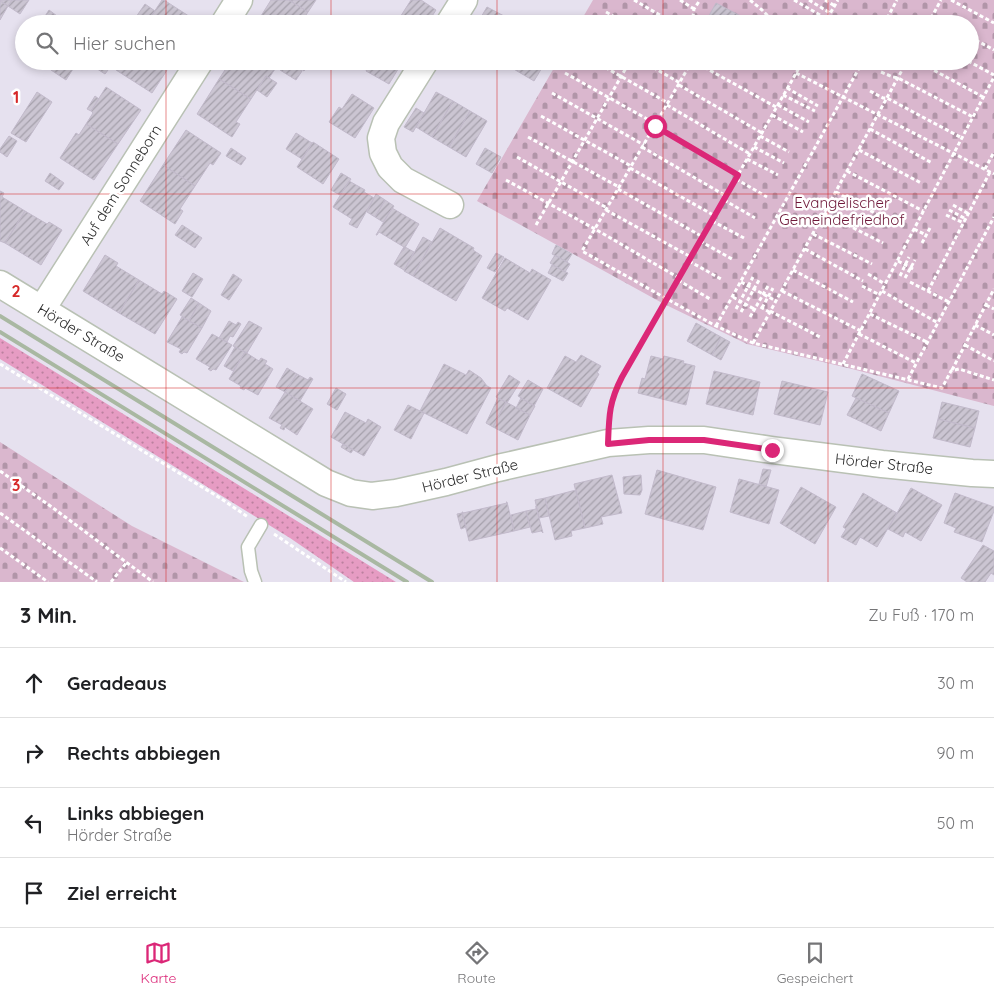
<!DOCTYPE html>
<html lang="de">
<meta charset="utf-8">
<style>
body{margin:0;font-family:Quicksand,sans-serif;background:#f2f2f2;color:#202124}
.stop{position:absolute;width:15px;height:15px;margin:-11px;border:4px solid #db2777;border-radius:50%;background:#fff}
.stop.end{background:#db2777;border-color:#fff;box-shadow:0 1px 5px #0008}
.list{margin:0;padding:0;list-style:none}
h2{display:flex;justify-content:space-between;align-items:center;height:65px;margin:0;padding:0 20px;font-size:21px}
h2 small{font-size:16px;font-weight:400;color:#757577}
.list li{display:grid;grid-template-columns:32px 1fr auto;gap:15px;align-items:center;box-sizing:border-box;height:70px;padding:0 20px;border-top:1px solid #e0e0e0}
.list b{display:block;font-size:19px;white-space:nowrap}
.list p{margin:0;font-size:16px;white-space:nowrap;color:#757577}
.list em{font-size:16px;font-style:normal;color:#757577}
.icon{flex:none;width:28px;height:28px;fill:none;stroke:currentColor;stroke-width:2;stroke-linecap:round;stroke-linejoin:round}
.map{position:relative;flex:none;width:994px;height:582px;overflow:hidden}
.search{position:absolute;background:#fff;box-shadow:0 2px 8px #0003;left:15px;right:15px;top:15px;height:55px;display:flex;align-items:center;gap:12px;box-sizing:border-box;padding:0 18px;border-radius:28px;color:#757577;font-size:19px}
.sheet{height:345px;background:#fff}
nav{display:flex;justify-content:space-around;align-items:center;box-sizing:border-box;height:70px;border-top:1px solid #e0e0e0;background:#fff;font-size:14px;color:#757577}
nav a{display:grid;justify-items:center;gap:2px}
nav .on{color:#db2777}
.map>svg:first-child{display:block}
.grass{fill:url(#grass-dots)}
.cemetery{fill:url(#cemetery-stones)}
.building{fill:url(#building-hatch);stroke:#c2bacb}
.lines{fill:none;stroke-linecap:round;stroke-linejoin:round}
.service-casing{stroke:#b9c1b4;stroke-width:15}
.minor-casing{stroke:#b9c1b4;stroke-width:29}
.path{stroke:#fff;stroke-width:3;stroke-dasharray:4 2.5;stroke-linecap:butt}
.service{stroke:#fff;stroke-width:12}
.minor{stroke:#fff;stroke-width:26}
.rail{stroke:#a9b8a2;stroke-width:4}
.route{stroke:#db2777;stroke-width:6}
.grid{fill:none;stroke:#d62828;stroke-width:1;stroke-opacity:0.55}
.labels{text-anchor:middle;stroke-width:5;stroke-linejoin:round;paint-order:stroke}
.street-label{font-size:15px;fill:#2e2e2e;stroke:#fff}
.park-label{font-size:15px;fill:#6f193a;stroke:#fff}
.grid-label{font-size:16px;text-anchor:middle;font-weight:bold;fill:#d62828;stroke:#fff;stroke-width:5;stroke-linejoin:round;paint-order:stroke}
</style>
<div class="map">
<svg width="994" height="582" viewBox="0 0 994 582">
<defs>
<pattern id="grass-dots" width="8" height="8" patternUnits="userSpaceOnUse" patternTransform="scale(1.25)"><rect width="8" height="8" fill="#e69cc3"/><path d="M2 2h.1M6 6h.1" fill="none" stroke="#bb809f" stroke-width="1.8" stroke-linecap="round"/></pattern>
<pattern id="cemetery-stones" width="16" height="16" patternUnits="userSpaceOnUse" patternTransform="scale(1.25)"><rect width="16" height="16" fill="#dab7ce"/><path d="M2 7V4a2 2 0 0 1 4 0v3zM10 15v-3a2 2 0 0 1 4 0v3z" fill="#b195a8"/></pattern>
<pattern id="building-hatch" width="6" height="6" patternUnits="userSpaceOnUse" patternTransform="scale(1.25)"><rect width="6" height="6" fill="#cbc5d2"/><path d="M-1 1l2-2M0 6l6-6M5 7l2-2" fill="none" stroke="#a5a0ab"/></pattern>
</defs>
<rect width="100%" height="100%" fill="#e6e1ef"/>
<path class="grass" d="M0,338L396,582H354L290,538L0,359Z"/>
<path class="cemetery" d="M593,0H994V406L852,369L747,344L664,304L477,201L558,61H970V24H579Z
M0,442L132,526L244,582H0Z"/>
<path class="building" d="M0,0H12L8,6Z
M12,0H29L20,14L8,6Z
M162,0H164L198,22V24H146Z
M271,0H289L308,12L300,24H256Z
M289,0H316L308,12Z
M411,0H421L436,10L427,24H400L397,22Z
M0,1L8,6L0,20Z
M716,3L750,21L749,24L705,23Z
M145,4L155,11L146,24L136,17Z
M487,7L504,16L500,24H477Z
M49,10L57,16L52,24H40Z
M57,16L65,21L63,24H52Z
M504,16L517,24H500Z
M56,61H78L66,80L51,70Z
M89,61H104L111,66L105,74L88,63Z
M122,61H173L152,93L116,70Z
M231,61H270L277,66L269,78L266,76L251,99L219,79Z
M285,61H288L302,71L296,80L280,70Z
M289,61H306L309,63L304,71Z
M372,61H403L389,84L366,71Z
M501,61H523L517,71Z
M523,61H546L534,81L517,71Z
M742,61H760L756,68Z
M266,76L277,83L267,97L257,90Z
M219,79L251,99L236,122L240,124L232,137L197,114Z
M106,87L141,110L118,144L86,124L93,113L91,111Z
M37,92L52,102L26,142L11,133Z
M436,92L453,101L432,137L416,127Z
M352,94L374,108L355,138L329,122L339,107L342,109Z
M95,96L99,99L91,111L87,109Z
M453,101L470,111L449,147L432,137Z
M416,108L424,113L413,132L404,127Z
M470,111L487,121L466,157L449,147Z
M86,124L118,144L94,180L60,158L76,133L79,135Z
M186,130L221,153L213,165L210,163L195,186L163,165Z
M296,133L312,143L302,159L286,149Z
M9,136L17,141L7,157L0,152V149Z
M313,142L339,159L323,184L297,167Z
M231,148L246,158L241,165L226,156Z
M485,148L501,157L492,173L476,164Z
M163,165L195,186L180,209L183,211L175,224L140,201Z
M50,173L64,183L59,190L45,181Z
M341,173L351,179L340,195L331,190Z
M349,181L365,190L364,192L374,198L357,228L349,224L352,219L333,207Z
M0,191L4,193L2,197L25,211L5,243L0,241Z
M376,194L385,200L375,217L367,212Z
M385,200L394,206L383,222L375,217Z
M392,208L419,224L403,251L402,250L404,247L379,232L377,235H376Z
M25,211L47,224L49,222L62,230L41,265L5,243Z
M182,225L202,238L195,248L175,235Z
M440,228L474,248L473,250L482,256L456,301L413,276Z
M423,237L432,242L413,276L404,271Z
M556,245L572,254L567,262L552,254Z
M405,247L414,252L404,270L394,264L402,250L403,251Z
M496,253L504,257L495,272L487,268Z
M105,255L118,263L116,266L139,280L119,313L83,291Z
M555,255L570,264L565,272L550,263Z
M505,258L530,273L532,269L551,280L528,320L507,308L505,311L482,298Z
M552,265L568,273L563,281L548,273Z
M193,273L203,279L192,297L182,291Z
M233,274L242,280L229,300L221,295Z
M139,280L162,294L164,291L177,299L155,334L119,313Z
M191,298L199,303L189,321L180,315Z
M199,303L211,311L202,328L189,321Z
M182,317L202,328L187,353L184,352L182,354L179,352L181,349L167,342Z
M229,321L236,325L238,322L241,324L233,337L230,336L227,342L219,338Z
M249,321L262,328L247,353L233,346Z
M696,323L721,337L712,355L687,341Z
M212,334L232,345L216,370L213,369L211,371L208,369L210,367L196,359Z
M721,337L730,342L721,360L712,355Z
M235,347L245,352L233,371L224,366Z
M245,352L259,361L261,358L267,361L265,364L273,369L258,395L245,388L244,390L240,388L241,386L229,379Z
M581,355L601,366L597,373L599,374L581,407L547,388L565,356L576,362Z
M651,356L663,359L664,356L684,361L683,363L695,366L686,405L638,393L642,378L645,379Z
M444,364L466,375L469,370L481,378L487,386L491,388L467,434L420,411Z
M287,368L297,374L285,392L276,387Z
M714,371L760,382L753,415L706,404Z
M297,374L308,380L310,377L313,379L300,401L285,392Z
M862,374L899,391L889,413L852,396Z
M509,375L520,382L507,403L496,397Z
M528,380L543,389L534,406L518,396Z
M782,381L828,392L820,425L774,414Z
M336,388L346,394L337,410L327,404Z
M285,392L313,409L297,435L285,427L284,430L280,428L282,425L269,418Z
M498,398L506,402L493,427L486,423Z
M521,398L535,406L530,415L516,408Z
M856,398L889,413L881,431L847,415Z
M506,402L530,415L518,440L493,427Z
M942,402L979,411L975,428L938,419Z
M408,405L424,413L411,439L394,430Z
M345,412L366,423L368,419L381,427L364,456L331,437Z
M938,419L975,428L970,447L933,438Z
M343,444L353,450L351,453L341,447Z
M763,469L771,470L766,487L759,484Z
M657,470L716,487L703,530L645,514Z
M612,475L622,513L601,517L603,524L585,528L574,484Z
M641,475L642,490L640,495L624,494L623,477Z
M739,479L779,490L769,524L730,512Z
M801,487L836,507L815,544L780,523Z
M911,488L942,505L921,541L905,532L903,537L888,529Z
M576,490L585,528L571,531L572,536L555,540L545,498Z
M863,493L897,513L877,547L860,537L856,545L841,537L846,529L843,527Z
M955,493L994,507V511L982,542L954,532L956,528L944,523Z
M545,498L549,516L539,518L535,500Z
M506,502H507L514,531L469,541L462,512H463V513L507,503Z
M536,506L539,518L543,533L541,531L532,533L526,511L536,509Z
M526,511L530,527L514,531L511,515Z
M462,513L466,527L461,529L457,514Z
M983,545L994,551V575L991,573L985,582H967L961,578Z"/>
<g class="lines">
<defs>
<path id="service" d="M255,582L251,571L248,547L261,525"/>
<path id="minor" d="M224,24L239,0
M449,24L464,0
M425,61L386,123L381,138L383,153L390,167L403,180L450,205
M0,284L326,483L351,493L372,496L396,493L446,482L498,468L608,443L649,440H704L772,450L882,464L972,473L994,474
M42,309L200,61"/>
</defs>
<use href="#service" class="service-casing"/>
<use href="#minor" class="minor-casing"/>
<path class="path" d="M634,0L675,24
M680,0L694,9
M750,0L762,10L776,24
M794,0L827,19
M809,0L830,13
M825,0L835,6
M951,0L994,23
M606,12L627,24
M932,16L946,24
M692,24L694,9L700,0
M824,24L838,0
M884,24L897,0
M928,24L941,0
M970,37L994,50
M594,61L668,103
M642,61L680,83
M692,61L582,251L667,299L803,61
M693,61L776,107
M819,61L829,65L836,61
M917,61L983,97
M968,61L994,75
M881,72L893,77L898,78L973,117
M565,73L656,124
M796,73L994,174
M679,85L762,133
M787,88L818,106
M870,91L883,98H887L962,138
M552,93L644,145
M783,95L815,111
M667,105L750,154
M778,105L809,122
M772,115L803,132
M541,116L631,166
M655,126L738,175
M870,129L932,163
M760,136L789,152
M528,137L619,187
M642,147L726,196
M754,147L784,163
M859,150L921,183
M517,157L607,208
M747,159L778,175
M630,168L715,216
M985,169L994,152
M847,171L923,211
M736,179L767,197
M506,180L595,229L679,278
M618,189L703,237
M836,192L893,223
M724,200L755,218
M953,205L969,214
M606,210L691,257
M949,210L966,219
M824,213L883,243
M946,215L964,223
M712,221L744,238
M536,225L630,61
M914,229L926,235
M813,234L872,264
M700,241L732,259
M922,243L930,228
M805,249L863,281
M689,261L721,279
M898,261L915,270
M793,270L853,302
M868,274L885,284
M900,276L909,257
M905,278L915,260
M678,280L710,299
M741,282L776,301
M910,282L949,302
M768,286L757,305L769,312
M862,286L880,295
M782,291L861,331
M882,291L938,323
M928,291L990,172
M733,297L754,309
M986,305L994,309
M762,308L773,288
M736,309L753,277
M770,311L820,337
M741,312L759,280
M870,314L927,342
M750,317L757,305
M975,325L994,335
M716,326L863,61
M859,334L916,363
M753,343L907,61
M965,345L994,361
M0,364L220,498L248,517
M843,364L994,77
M952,370L994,289
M908,379L994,217
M609,419C611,393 623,375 635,354C646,335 657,317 667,299L716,326L753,343L942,388L951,371L959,369L994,380
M0,471L49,505L153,582
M0,513L97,582
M274,534L346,582
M0,548L48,582
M111,582L127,562"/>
<use href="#service" class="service"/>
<use href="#minor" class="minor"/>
<path class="rail" d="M0,316L432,582
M0,332L407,582"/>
</g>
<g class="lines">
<path class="route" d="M655,126L738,175L622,377C609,402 609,416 608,444L649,440H704L772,450"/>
</g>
<path class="grid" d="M166,0V24M331,0V24M497,0V24M663,0V24M828,0V24M166,61V582M331,61V582M497,61V582M663,61V582M828,61V582M0,194H994M0,388H994"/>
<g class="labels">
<g class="street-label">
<text transform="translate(121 185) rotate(-58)" y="5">Auf dem Sonneborn</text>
<text transform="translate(81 333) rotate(31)" y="5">Hörder Straße</text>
<text transform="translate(884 464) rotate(6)" y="5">Hörder Straße</text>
<text transform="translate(470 476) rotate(-14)" y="5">Hörder Straße</text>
</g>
<g class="park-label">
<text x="842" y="208">Evangelischer<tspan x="842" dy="17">Gemeindefriedhof</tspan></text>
</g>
</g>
<g class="grid-label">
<text x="16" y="103">1</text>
<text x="16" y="297">2</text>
<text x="16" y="491">3</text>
</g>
</svg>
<div class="stop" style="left:655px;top:126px"></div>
<div class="stop end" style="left:772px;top:450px"></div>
<div class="search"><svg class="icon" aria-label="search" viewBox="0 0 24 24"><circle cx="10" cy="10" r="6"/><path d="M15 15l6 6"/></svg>Hier suchen</div>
</div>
<section class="sheet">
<h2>3 Min.<small>Zu Fuß · 170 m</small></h2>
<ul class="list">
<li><svg class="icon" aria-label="ahead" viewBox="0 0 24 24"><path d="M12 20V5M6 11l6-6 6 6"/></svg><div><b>Geradeaus</b></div><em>30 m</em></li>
<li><svg class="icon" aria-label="right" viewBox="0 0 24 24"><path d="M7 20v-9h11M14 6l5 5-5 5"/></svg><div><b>Rechts abbiegen</b></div><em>90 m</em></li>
<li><svg class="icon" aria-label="left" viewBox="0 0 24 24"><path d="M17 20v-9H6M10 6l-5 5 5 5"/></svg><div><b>Links abbiegen</b><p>Hörder Straße</p></div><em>50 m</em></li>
<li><svg class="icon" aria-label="arrive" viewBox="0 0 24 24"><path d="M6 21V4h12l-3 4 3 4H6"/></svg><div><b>Ziel erreicht</b></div></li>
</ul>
</section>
<nav>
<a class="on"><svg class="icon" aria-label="map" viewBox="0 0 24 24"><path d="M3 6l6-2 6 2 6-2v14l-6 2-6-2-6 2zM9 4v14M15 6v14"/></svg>Karte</a>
<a><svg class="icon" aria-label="directions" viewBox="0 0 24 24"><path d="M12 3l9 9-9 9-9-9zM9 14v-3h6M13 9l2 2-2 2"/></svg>Route</a>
<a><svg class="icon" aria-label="saved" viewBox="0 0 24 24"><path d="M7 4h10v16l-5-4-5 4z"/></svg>Gespeichert</a>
</nav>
